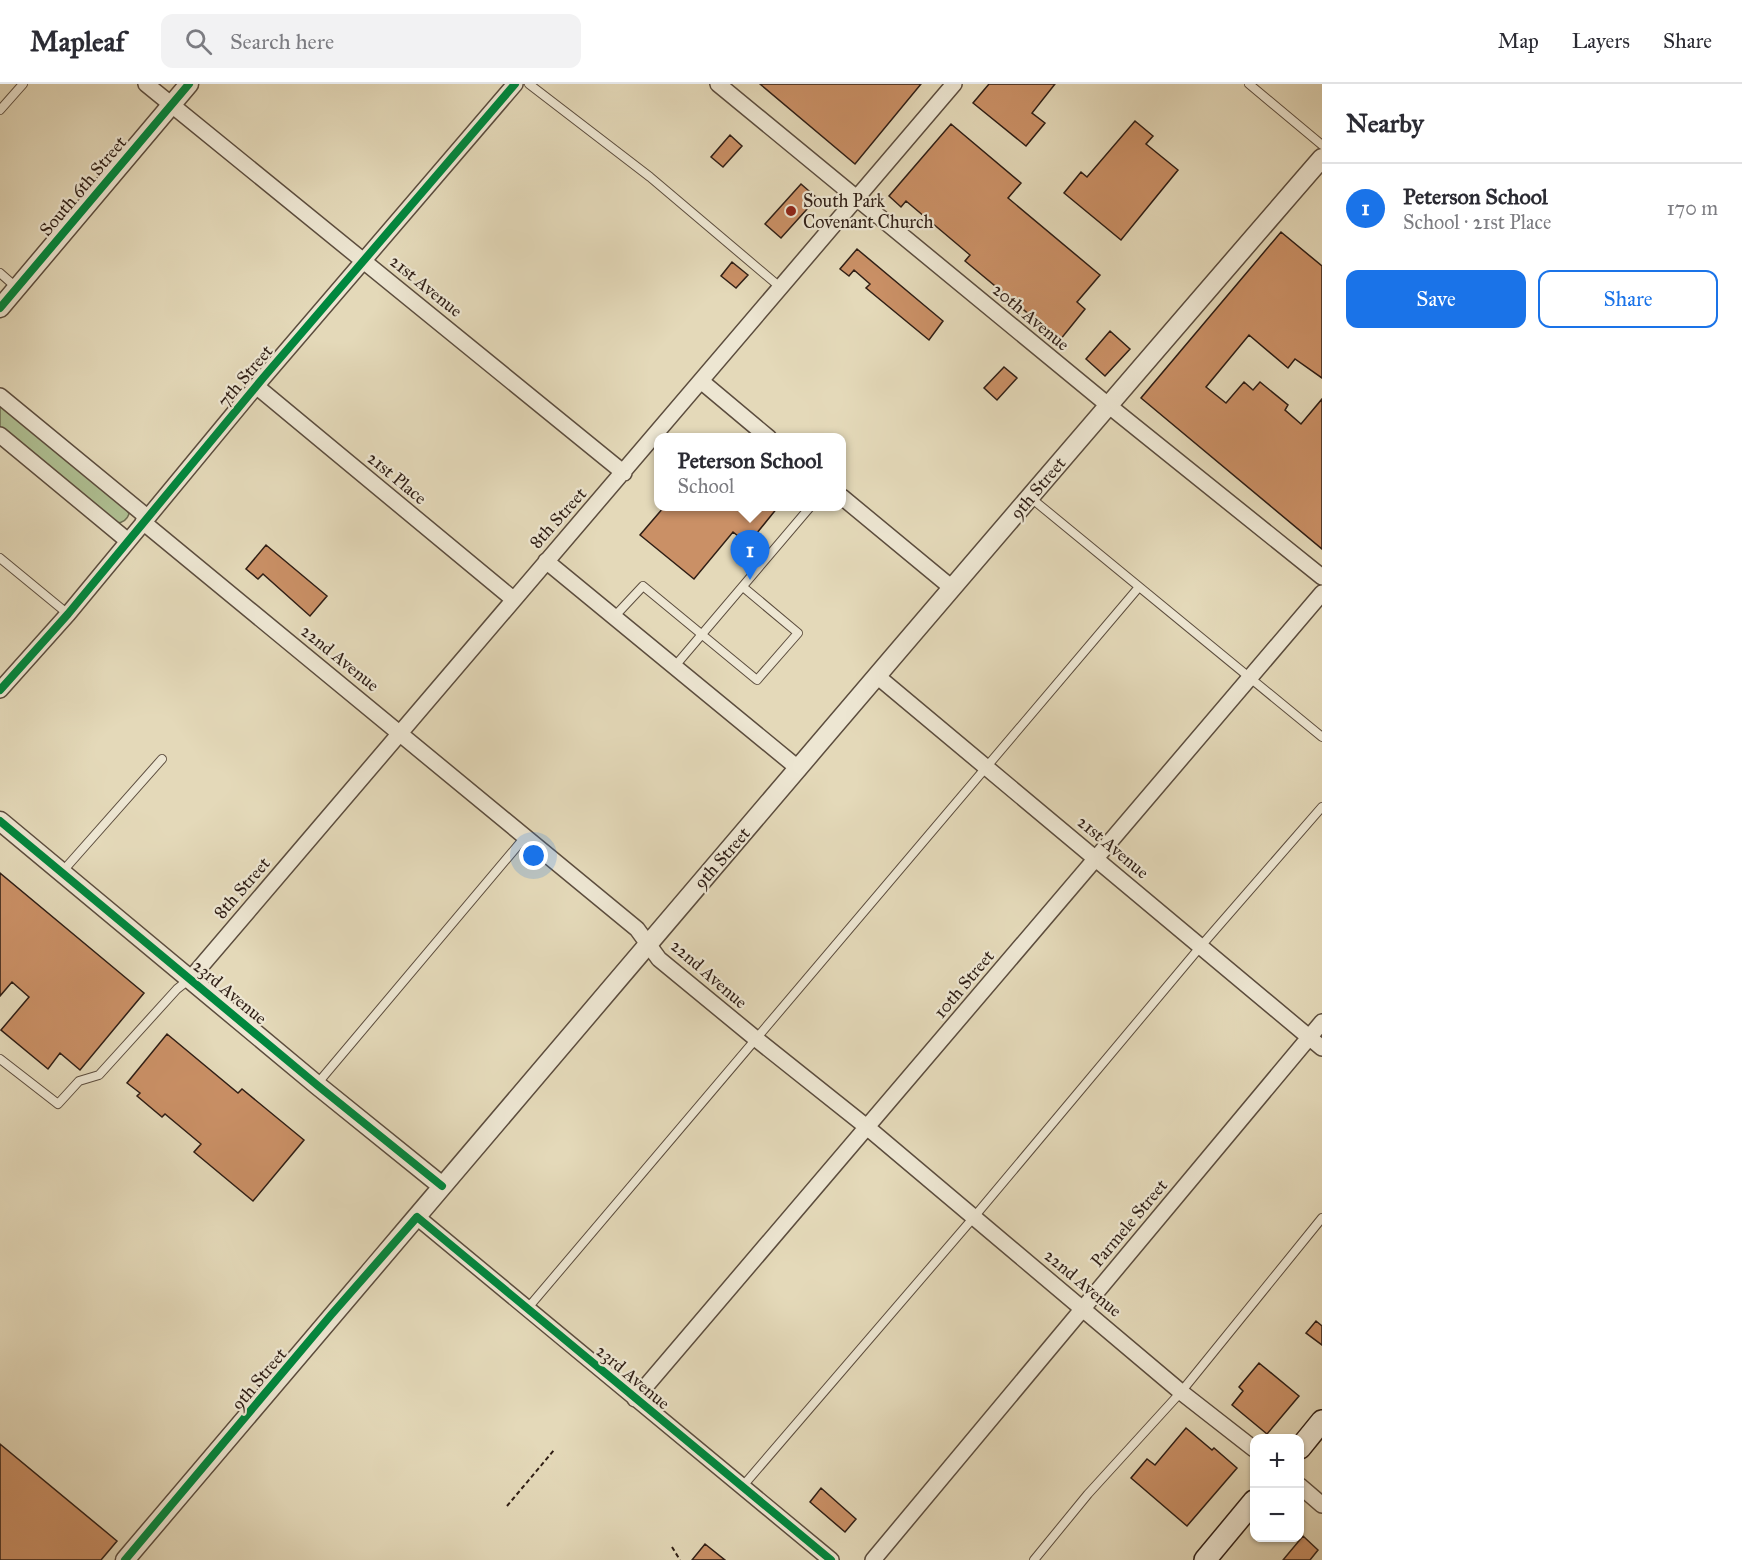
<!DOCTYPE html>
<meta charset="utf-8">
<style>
body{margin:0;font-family:"IM FELL Great Primer",serif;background:#f2f2f3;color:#2b2b33}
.controls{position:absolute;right:18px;bottom:18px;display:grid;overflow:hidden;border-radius:12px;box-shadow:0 2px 4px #0004}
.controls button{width:54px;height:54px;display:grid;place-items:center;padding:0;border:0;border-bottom:2px solid #e1e1e2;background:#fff;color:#2b2b33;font:30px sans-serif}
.you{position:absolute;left:534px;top:772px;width:21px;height:21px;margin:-15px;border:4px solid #fff;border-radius:50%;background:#1a73e8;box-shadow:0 0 0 9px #1a73e833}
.badge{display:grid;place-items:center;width:39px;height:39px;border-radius:50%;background:#1a73e8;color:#fff;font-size:20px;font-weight:700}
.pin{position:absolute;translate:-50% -50px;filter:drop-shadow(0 2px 3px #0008)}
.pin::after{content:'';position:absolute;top:32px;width:21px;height:18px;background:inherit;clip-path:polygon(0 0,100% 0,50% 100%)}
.popup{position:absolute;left:654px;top:349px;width:192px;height:78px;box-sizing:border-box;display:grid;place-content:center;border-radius:12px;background:#fff;filter:drop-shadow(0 2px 4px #0005);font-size:20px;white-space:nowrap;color:#7c7c81}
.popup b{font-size:22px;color:#2b2b33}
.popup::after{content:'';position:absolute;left:50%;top:100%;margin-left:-12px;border:12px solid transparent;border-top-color:#fff}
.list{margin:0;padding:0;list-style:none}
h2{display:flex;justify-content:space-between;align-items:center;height:78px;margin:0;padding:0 24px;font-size:26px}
h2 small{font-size:20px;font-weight:400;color:#7c7c81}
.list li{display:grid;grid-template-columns:39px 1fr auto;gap:18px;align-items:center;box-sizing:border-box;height:90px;padding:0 24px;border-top:2px solid #e1e1e2}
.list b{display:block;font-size:22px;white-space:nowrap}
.list p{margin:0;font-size:20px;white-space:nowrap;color:#7c7c81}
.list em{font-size:20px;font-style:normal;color:#7c7c81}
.actions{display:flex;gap:12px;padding:18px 24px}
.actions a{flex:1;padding:14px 0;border:2px solid #1a73e8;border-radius:12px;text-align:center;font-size:21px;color:#1a73e8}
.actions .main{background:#1a73e8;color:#fff}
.icon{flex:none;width:33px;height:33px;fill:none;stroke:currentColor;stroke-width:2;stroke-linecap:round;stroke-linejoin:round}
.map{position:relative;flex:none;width:1322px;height:1476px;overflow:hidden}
header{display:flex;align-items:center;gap:36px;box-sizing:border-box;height:84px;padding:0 30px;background:#fff;border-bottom:2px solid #e1e1e2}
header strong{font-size:28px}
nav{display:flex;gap:33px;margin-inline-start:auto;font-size:21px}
.search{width:420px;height:54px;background:#f2f2f3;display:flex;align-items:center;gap:15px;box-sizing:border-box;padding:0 21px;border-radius:12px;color:#7c7c81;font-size:22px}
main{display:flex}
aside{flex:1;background:#fff}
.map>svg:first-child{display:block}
.green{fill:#afc093;stroke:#6f6f54;stroke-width:1.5}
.building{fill:#ca9066;stroke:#2f1e15;stroke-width:1.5}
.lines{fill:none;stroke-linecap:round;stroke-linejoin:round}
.service-casing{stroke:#5c4d3e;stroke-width:10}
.minor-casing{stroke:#5c4d3e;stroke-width:18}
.tertiary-casing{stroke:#5c4d3e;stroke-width:21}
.secondary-casing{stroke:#2f1e15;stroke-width:24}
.path{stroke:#2f1e15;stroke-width:2;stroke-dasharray:4.5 3;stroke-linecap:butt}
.service{stroke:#ede6d2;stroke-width:8}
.minor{stroke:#ede6d2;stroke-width:15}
.tertiary{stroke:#ede6d2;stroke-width:18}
.secondary{stroke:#ede6d2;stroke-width:21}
.cycleway-casing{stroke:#ede6d2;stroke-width:11}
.cycleway{stroke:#00873e;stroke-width:8}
.poi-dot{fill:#8f2418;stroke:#ede6d2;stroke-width:2}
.labels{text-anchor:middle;stroke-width:4.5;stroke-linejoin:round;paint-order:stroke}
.street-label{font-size:18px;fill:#2f1e15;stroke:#ede6d2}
.poi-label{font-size:18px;fill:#2f1e15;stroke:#ede6d2;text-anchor:start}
</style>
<header>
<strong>Mapleaf</strong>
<div class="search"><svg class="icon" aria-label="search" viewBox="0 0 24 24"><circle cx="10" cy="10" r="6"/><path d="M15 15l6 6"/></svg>Search here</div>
<nav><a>Map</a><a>Layers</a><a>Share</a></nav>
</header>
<main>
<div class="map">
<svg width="1322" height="1476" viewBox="0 0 1322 1476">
<rect width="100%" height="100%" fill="#e4d9b9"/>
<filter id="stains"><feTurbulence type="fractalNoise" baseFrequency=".00333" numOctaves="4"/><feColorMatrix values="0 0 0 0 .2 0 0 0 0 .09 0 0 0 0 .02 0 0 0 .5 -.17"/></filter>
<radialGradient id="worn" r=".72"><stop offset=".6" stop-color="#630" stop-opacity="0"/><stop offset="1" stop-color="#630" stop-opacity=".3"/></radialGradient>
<path class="green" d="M0,320L127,426L129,430C127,436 123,439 116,439L0,344Z"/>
<path class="building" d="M760,0H921L855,80Z
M989,0H1055L1032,29L1045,39L1026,62L973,19Z
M1135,37L1153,52L1146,60L1178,86L1121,156L1064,109L1081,88L1087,93Z
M951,40L1021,99L1008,114L1100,191L1077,218L1085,225L1060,256L965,177L970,171L906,117L901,123L889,112Z
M730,51L742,62L723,83L711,73Z
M801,100L817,114L781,154L765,140Z
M1281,148L1322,182V294L1295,275L1288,284L1249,251L1206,303L1226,319L1244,298L1253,306L1260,298L1288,321L1285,326L1301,340L1322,315V465L1141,314Z
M857,165L943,237L929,256L866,204L870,200L854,186L849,192L840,185Z
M732,178L748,191L736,204L721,192Z
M1110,247L1130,265L1105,292L1086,275Z
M1004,283L1017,294L997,316L984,304Z
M664,423H778L748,460L733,448L694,495L640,451Z
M266,461L327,512L310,532L263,490L258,495L246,485Z
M0,789L144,909L80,986L60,969L48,985L1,946L29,913L12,898L0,912Z
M167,950L238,1009L242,1005L304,1056L253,1117L194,1068L201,1060L165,1030L162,1033L137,1012L140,1009L127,999Z
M1316,1237L1322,1242V1261L1306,1249Z
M1259,1279L1299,1312L1267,1350L1232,1321L1243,1307L1239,1303Z
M1186,1344L1212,1366L1214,1364L1237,1384L1187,1442L1131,1394L1147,1375L1155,1381Z
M0,1360L117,1457L101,1476H0Z
M821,1404L856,1435L845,1448L810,1418Z
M1303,1452L1318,1466L1310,1476H1283Z
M705,1460L725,1476H692Z"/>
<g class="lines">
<defs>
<path id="service" d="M529,0L650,93L780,203
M1249,0L1322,61
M0,26L23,0
M0,189L17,204
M1031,414L1322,653
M0,474L68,530
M614,533L643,502L757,596L798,549L743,503
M675,582L811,422
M62,788L162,675
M0,975L58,1020L79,997L99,991L177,905L191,894
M317,1000L525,753
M527,1225L1139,503
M742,1403L974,1133L1201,862L1322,723
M1034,1476L1088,1410L1181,1308L1322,1134"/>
<path id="minor" d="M146,0L624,389
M718,0L1108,321L1322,493
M701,297L769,354
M256,302L513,515
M0,312L147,433
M0,351L128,457
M842,413L952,504
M143,438L637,845L659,875L755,954L868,1044L1181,1308L1254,1365
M546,477L799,685
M877,592L1322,964
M0,606L68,530L263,294L515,0
M191,894L954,0
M417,1133L831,1476
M635,1315L1322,509
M1300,1402L1322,1421
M873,1476L1322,938"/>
<path id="tertiary" d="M0,224L189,0
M0,737L317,1001L442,1102
M125,1476C523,1008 920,538 1322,74"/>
<path id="secondary" d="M1300,1364L1322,1337
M1205,1476L1254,1417"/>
</defs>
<use href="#service" class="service-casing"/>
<use href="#minor" class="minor-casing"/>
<use href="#tertiary" class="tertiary-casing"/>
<use href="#secondary" class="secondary-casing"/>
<path class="path" d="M507,1422L554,1366
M672,1463L680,1476"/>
<use href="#service" class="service"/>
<use href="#minor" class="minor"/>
<use href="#tertiary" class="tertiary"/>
<use href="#secondary" class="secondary"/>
<defs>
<path id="cycleway" d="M0,224L189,0
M0,606L68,530L263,294L515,0
M0,737L317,1001L442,1102
M125,1476L331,1231L417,1133L831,1476"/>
</defs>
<use href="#cycleway" class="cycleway-casing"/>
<use href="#cycleway" class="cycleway"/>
</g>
<circle class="poi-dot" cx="791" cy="127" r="6"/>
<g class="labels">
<g class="street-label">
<text transform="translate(83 102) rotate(-50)" y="6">South 6th Street</text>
<text transform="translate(426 202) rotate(39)" y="6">21st Avenue</text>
<text transform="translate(1031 233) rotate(40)" y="6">20th Avenue</text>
<text transform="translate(245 292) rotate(-50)" y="6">7th Street</text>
<text transform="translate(397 394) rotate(40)" y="6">21st Place</text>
<text transform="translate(1038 404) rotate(-50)" y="6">9th Street</text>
<text transform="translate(558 434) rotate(-48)" y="6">8th Street</text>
<text transform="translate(340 574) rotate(39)" y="6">22nd Avenue</text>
<text transform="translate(1113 763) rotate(40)" y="6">21st Avenue</text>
<text transform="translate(722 774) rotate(-49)" y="6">9th Street</text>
<text transform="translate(242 804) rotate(-49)" y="6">8th Street</text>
<text transform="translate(709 890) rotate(41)" y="6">22nd Avenue</text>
<text transform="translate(964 900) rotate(-50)" y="6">10th Street</text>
<text transform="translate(230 908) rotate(40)" y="6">23rd Avenue</text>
<text transform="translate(1129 1139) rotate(-50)" y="6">Parmele Street</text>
<text transform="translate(1083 1199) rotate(40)" y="6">22nd Avenue</text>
<text transform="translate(633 1293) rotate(40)" y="6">23rd Avenue</text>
<text transform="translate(259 1295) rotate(-50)" y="6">9th Street</text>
</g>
<g class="poi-label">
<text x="803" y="123">South Park<tspan x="803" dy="21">Covenant Church</tspan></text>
</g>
</g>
<rect width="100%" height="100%" filter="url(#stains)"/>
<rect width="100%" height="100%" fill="url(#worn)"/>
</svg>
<div class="controls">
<button>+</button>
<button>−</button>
</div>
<div class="you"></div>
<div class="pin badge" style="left:750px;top:496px">1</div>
<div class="popup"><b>Peterson School</b>School</div>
</div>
<aside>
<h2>Nearby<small></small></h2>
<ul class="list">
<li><span class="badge">1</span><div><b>Peterson School</b><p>School · 21st Place</p></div><em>170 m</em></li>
</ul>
<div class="actions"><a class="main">Save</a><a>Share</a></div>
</aside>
</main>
